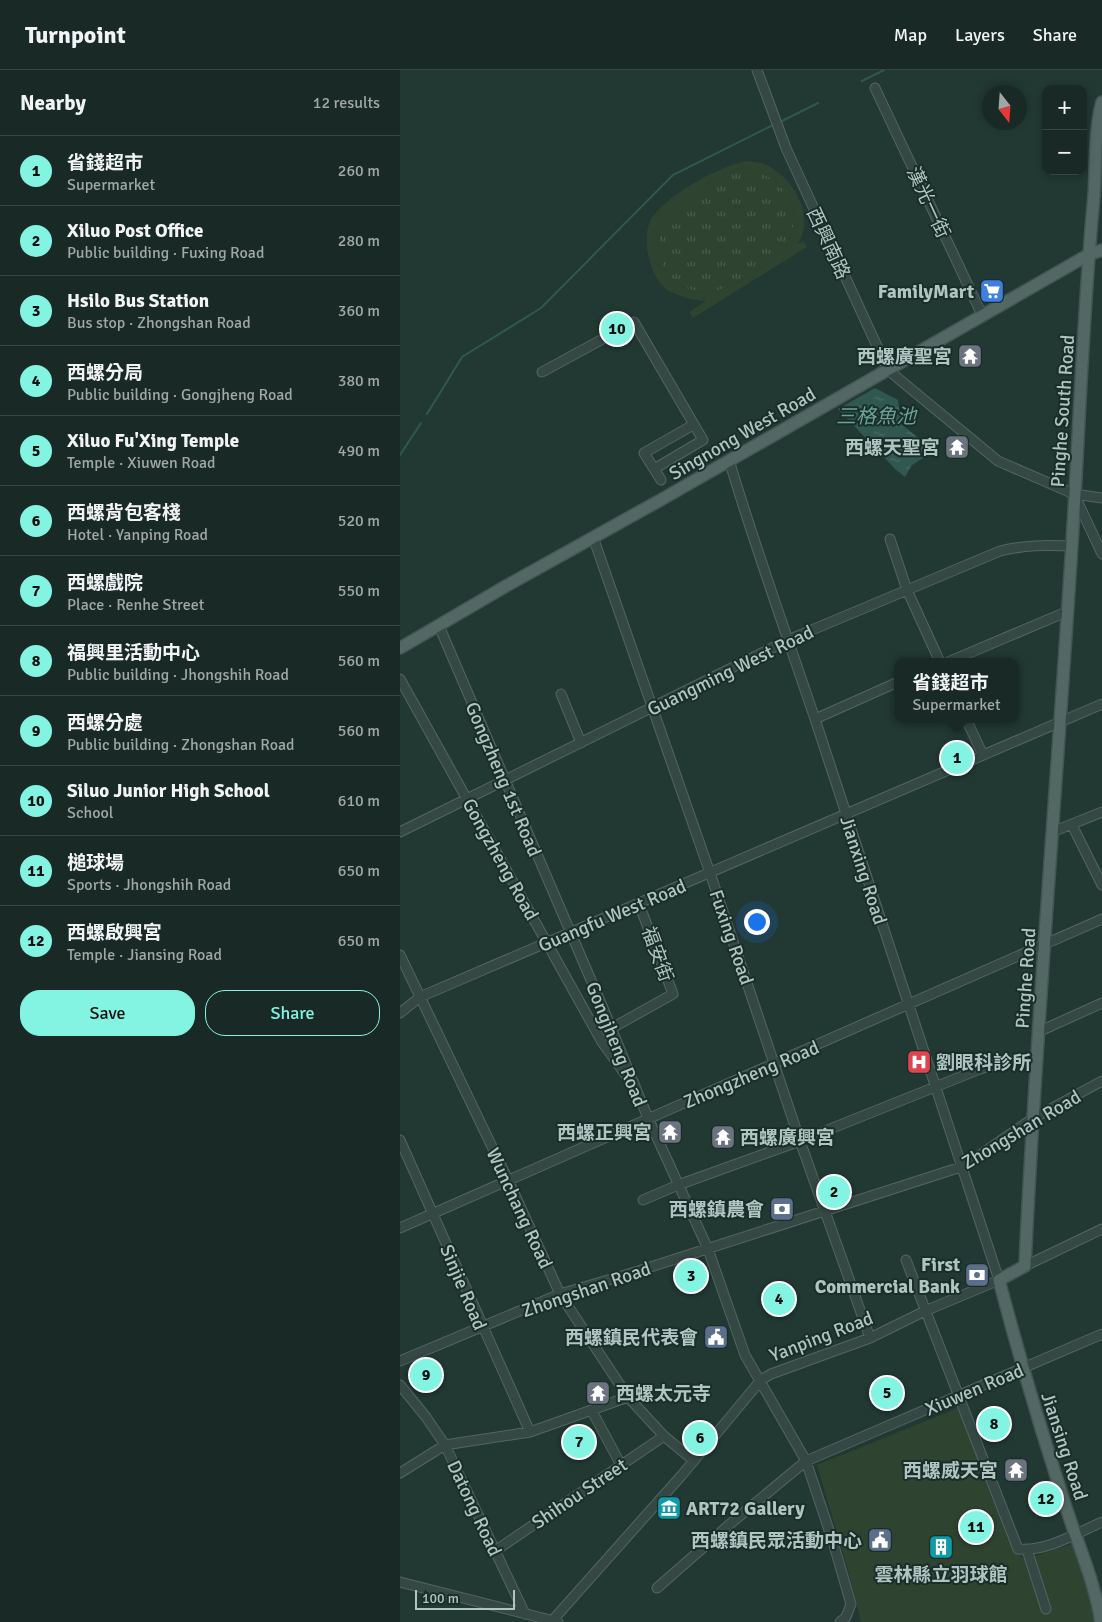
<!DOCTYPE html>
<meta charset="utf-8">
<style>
body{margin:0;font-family:Signika,"Noto Sans TC",sans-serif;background:#263632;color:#f1f3f6}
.controls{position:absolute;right:15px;top:15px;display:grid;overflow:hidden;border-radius:10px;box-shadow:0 2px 8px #0003}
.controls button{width:45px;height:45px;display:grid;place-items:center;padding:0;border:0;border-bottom:1px solid #374643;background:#192a26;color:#f1f3f6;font:25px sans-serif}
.compass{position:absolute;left:582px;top:15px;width:45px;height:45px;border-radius:50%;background:#192a26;box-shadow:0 2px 8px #0003;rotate:163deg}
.scale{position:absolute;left:15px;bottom:12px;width:100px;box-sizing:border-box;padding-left:5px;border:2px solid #afc5c1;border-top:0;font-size:14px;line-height:18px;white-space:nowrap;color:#afc5c1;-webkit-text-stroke:4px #1a2d29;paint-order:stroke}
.you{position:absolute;left:356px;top:851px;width:18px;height:18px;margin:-12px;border:4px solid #fff;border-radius:50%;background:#1a73e8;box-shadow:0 0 0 8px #1a73e833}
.badge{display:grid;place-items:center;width:32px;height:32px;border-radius:50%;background:#84f4e2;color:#111;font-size:16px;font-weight:700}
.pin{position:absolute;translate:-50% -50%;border:2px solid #fff;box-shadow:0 1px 5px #0006}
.popup{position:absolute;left:494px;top:588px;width:125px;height:65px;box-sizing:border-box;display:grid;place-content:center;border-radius:10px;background:#192a26;filter:drop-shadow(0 1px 4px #0005);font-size:16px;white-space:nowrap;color:#9fa7a7}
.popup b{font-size:19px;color:#f1f3f6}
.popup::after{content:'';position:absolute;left:50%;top:100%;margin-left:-10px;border:10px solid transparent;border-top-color:#192a26}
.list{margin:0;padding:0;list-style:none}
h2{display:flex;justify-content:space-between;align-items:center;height:65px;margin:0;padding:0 20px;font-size:21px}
h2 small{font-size:16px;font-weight:400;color:#9fa7a7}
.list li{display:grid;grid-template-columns:32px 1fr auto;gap:15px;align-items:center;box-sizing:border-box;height:70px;padding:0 20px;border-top:1px solid #374643}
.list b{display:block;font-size:19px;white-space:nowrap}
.list p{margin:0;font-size:16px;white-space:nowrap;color:#9fa7a7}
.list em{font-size:16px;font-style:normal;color:#9fa7a7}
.actions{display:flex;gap:10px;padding:15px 20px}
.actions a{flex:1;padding:11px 0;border:1px solid #84f4e2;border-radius:20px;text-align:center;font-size:18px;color:#84f4e2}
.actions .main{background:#84f4e2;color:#111}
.map{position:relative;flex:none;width:702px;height:1552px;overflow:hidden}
header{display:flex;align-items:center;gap:30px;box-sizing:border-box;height:70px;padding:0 25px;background:#192a26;border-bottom:1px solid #374643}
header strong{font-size:24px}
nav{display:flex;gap:28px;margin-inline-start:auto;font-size:18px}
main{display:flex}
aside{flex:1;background:#192a26}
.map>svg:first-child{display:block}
.grass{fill:url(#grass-tufts)}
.park{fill:#2e4431;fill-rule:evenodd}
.water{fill:url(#water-ripples)}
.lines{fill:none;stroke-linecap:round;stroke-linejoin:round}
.stream{stroke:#305850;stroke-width:2}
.minor-casing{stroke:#526662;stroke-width:11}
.major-casing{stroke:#415551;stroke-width:14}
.minor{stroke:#354844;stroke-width:9}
.major{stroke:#536864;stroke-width:11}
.labels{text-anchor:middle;stroke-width:4;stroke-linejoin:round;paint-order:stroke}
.street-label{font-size:19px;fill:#afc5c1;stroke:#1a2d29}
.poi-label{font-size:19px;font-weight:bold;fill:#afc5c1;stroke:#1a2d29;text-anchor:end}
.water-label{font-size:20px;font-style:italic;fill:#69a397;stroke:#1a2d29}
</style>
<header>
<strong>Turnpoint</strong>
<nav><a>Map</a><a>Layers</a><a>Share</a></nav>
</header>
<main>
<aside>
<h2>Nearby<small>12 results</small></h2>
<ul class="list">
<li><span class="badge">1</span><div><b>省錢超市</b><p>Supermarket</p></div><em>260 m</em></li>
<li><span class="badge">2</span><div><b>Xiluo Post Office</b><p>Public building · Fuxing Road</p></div><em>280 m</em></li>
<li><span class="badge">3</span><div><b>Hsilo Bus Station</b><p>Bus stop · Zhongshan Road</p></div><em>360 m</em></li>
<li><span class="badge">4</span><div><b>西螺分局</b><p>Public building · Gongjheng Road</p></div><em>380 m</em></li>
<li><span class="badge">5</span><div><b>Xiluo Fu'Xing Temple</b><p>Temple · Xiuwen Road</p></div><em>490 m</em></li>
<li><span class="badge">6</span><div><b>西螺背包客棧</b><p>Hotel · Yanping Road</p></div><em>520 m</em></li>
<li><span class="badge">7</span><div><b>西螺戲院</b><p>Place · Renhe Street</p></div><em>550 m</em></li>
<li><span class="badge">8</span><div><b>福興里活動中心</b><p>Public building · Jhongshih Road</p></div><em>560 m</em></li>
<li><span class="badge">9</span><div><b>西螺分處</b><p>Public building · Zhongshan Road</p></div><em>560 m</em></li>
<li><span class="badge">10</span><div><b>Siluo Junior High School</b><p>School</p></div><em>610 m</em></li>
<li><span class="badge">11</span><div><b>槌球場</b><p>Sports · Jhongshih Road</p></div><em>650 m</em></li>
<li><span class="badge">12</span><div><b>西螺啟興宮</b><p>Temple · Jiansing Road</p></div><em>650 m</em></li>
</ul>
<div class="actions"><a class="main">Save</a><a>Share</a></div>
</aside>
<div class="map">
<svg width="702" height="1552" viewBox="0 0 702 1552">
<defs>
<pattern id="grass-tufts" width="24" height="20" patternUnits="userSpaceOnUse" patternTransform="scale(1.25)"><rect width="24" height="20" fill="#2e4431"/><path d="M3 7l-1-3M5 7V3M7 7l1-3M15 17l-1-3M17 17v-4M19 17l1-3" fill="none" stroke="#4a5e4d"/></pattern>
<pattern id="water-ripples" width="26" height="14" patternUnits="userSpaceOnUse" patternTransform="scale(1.25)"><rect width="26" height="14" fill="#305850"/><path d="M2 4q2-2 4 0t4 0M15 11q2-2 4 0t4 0" fill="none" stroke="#4b6e67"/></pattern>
</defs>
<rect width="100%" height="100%" fill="#213833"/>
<path class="grass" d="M346,98C380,105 405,136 389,171C384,184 372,190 362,197C337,214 309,233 279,214C254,197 253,163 271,141C276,134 316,107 324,104C331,101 338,99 346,98Z"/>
<path class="park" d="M347,91C354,92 361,92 367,95C394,109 415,145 398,174L403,171L407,177L293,248L289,242L306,231C295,231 276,226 266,219C250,206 242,173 249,154C259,128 321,95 347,91ZM346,98C380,105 405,136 389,171C384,184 372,190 362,197C337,214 309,233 279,214C254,197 253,163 271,141C276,134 316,107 324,104C331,101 338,99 346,98Z
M558,1338L614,1482L625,1489L672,1474L689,1519L696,1552H461L448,1500L417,1395Z"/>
<path class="water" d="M475,318L498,330L501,354L530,377L531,383L512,395L505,407L495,399L438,339Z"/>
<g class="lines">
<path class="stream" d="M462,11L484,0
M382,51L418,33
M27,344L62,287L141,238L273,105L371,56
M0,385L21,353"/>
<defs>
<path id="minor" d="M357,0L386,78L488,300L598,391L674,424L702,484
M475,18L583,247
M142,302L234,252L303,370L254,399
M261,410L244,383L293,355
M674,424L702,428
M193,467L310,803L400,1071L470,1268
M490,469L507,520L540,592
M39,556L203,938L248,1048L308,1179L345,1285L406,1391L433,1472L451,1534L446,1547L440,1552
M548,592L666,542
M0,609L202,972L228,1008
M161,624L181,673
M415,649L498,612
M566,649L583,685
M672,755L702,815
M0,762L388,570L600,481C624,475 646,475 672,476
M652,762L702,742
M0,885L109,1112L160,1224L228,1327L264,1366L294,1391
M0,943L20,927L702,634
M212,958L273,924L239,834
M638,962L702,933
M0,1070L130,1362
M243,1130L278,1115L400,1071L580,999L611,990L636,991
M0,1158L702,849
M506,1190L618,1479C646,1482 677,1463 702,1452
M625,1196L702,1159
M0,1291L160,1224L232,1203L564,1096L632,1049L702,1011
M0,1315L26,1347L45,1375L125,1544
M192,1341L221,1395
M0,1403L45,1375L130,1362L228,1327
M627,1480L646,1539
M95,1481L264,1366
M0,1512L158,1552
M257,1518L330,1454L406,1391L702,1264
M152,1551L281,1406L361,1310L371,1304L470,1268L525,1241L599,1210C539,1023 477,836 415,649C386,563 355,477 329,390"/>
<path id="major" d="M0,578L106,516L264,428L688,185L702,180
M701,1552C694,1508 675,1468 662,1425C639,1354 618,1282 599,1210L625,1196C637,933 661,670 676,407C681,313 685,219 694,126C696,96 694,61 702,32"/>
</defs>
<use href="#minor" class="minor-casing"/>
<use href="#major" class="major-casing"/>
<use href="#minor" class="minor"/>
<use href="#major" class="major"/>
</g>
<defs>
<symbol id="supermarket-square" viewBox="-11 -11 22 22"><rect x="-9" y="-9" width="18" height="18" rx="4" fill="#3f7fe0" stroke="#1a2d29"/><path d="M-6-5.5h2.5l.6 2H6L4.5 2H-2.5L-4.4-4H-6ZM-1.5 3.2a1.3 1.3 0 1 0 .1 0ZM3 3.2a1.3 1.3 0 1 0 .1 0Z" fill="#fff"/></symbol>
<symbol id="temple-square" viewBox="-11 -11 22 22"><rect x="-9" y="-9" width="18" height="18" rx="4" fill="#6b7280" stroke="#1a2d29"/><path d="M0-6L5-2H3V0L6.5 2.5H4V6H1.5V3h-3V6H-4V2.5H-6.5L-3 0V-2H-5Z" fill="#fff"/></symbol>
<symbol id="hospital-square" viewBox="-11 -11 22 22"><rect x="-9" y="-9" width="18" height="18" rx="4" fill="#e0444e" stroke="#1a2d29"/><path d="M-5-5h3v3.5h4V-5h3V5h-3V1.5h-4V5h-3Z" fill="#fff"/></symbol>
<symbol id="bank-square" viewBox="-11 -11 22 22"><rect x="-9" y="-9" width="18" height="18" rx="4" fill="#5c6f8a" stroke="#1a2d29"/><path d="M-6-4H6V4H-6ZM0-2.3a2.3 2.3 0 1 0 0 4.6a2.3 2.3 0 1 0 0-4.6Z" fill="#fff"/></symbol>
<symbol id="civic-square" viewBox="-11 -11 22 22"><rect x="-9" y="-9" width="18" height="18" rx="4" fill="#5c6f8a" stroke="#1a2d29"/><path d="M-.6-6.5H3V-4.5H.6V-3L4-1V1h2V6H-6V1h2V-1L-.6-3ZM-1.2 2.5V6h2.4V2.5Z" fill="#fff"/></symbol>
<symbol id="museum-square" viewBox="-11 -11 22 22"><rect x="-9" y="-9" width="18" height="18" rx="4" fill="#0f9aa8" stroke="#1a2d29"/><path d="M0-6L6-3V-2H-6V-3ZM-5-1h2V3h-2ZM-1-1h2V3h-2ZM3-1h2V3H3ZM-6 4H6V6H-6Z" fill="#fff"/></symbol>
<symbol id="building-square" viewBox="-11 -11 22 22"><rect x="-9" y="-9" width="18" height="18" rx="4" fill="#0f9aa8" stroke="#1a2d29"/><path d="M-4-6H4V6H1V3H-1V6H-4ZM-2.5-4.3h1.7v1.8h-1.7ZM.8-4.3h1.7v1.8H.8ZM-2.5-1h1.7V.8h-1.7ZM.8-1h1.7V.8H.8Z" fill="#fff"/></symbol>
</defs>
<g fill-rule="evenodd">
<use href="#supermarket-square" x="578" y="207" width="28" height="28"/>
<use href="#temple-square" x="556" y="272" width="28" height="28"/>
<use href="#temple-square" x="543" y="363" width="28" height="28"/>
<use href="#hospital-square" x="505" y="978" width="28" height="28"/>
<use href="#temple-square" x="256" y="1048" width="28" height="28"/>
<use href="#temple-square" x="309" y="1053" width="28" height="28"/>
<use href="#bank-square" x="368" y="1125" width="28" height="28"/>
<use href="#bank-square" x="563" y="1191" width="28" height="28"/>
<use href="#civic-square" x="302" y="1253" width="28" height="28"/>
<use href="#temple-square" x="184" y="1309" width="28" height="28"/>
<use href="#temple-square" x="602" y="1386" width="28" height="28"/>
<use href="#museum-square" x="255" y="1424" width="28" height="28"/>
<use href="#civic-square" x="466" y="1456" width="28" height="28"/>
<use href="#building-square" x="527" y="1463" width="28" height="28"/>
</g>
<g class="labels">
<g class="street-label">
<text transform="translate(529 132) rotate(65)" y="7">漢光一街</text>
<text transform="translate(429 173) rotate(65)" y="7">西興南路</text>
<text transform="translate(662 341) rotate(-86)" y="7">Pinghe South Road</text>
<text transform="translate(342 363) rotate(-30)" y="7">Singnong West Road</text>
<text transform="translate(330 600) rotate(-26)" y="7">Guangming West Road</text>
<text transform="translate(104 709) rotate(67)" y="7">Gongzheng 1st Road</text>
<text transform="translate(101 789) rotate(61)" y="7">Gongzheng Road</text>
<text transform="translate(464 800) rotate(72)" y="7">Jianxing Road</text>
<text transform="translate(212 845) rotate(-23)" y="7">Guangfu West Road</text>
<text transform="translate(332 867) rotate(71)" y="7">Fuxing Road</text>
<text transform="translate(258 884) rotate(70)" y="7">福安街</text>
<text transform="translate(625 908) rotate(-86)" y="7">Pinghe Road</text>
<text transform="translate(217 974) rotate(68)" y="7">Gongjheng Road</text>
<text transform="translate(351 1004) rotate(-23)" y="7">Zhongzheng Road</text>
<text transform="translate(621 1059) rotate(-31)" y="7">Zhongshan Road</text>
<text transform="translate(120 1138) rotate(65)" y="7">Wunchang Road</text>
<text transform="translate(64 1217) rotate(67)" y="7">Sinjie Road</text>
<text transform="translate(186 1219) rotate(-19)" y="7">Zhongshan Road</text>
<text transform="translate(421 1266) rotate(-21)" y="7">Yanping Road</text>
<text transform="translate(574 1319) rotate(-23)" y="7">Xiuwen Road</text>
<text transform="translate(665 1376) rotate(72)" y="7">Jiansing Road</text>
<text transform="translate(179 1423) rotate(-34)" y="7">Shihou Street</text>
<text transform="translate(75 1438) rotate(65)" y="7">Datong Road</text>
</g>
<g class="poi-label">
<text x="574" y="228">FamilyMart</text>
<text x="552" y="293">西螺廣聖宮</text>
<text x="540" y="384">西螺天聖宮</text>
<text x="536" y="999" text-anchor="start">劉眼科診所</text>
<text x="252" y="1069">西螺正興宮</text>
<text x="340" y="1074" text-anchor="start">西螺廣興宮</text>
<text x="364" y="1146">西螺鎮農會</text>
<text x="560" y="1201">First<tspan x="560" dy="22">Commercial Bank</tspan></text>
<text x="298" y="1274">西螺鎮民代表會</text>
<text x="216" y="1330" text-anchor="start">西螺太元寺</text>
<text x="598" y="1407">西螺威天宮</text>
<text x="286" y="1445" text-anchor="start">ART72 Gallery</text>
<text x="462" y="1477">西螺鎮民眾活動中心</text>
<text x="541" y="1511" text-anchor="middle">雲林縣立羽球館</text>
</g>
<g class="water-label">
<text x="476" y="353">三格魚池</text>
</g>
</g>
</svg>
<div class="controls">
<button>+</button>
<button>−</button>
</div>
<svg class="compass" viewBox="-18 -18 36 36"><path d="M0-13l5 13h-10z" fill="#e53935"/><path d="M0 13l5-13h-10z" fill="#9fa7a7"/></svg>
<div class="scale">100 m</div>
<div class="you"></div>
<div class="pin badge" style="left:557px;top:688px">1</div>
<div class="popup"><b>省錢超市</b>Supermarket</div>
<div class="pin badge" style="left:434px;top:1122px">2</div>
<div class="pin badge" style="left:291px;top:1206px">3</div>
<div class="pin badge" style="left:379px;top:1229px">4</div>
<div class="pin badge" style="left:487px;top:1323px">5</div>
<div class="pin badge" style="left:300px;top:1368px">6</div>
<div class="pin badge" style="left:179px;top:1372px">7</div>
<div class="pin badge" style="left:594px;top:1354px">8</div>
<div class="pin badge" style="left:26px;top:1305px">9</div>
<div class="pin badge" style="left:217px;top:259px">10</div>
<div class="pin badge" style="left:576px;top:1457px">11</div>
<div class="pin badge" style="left:646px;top:1429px">12</div>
</div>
</main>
